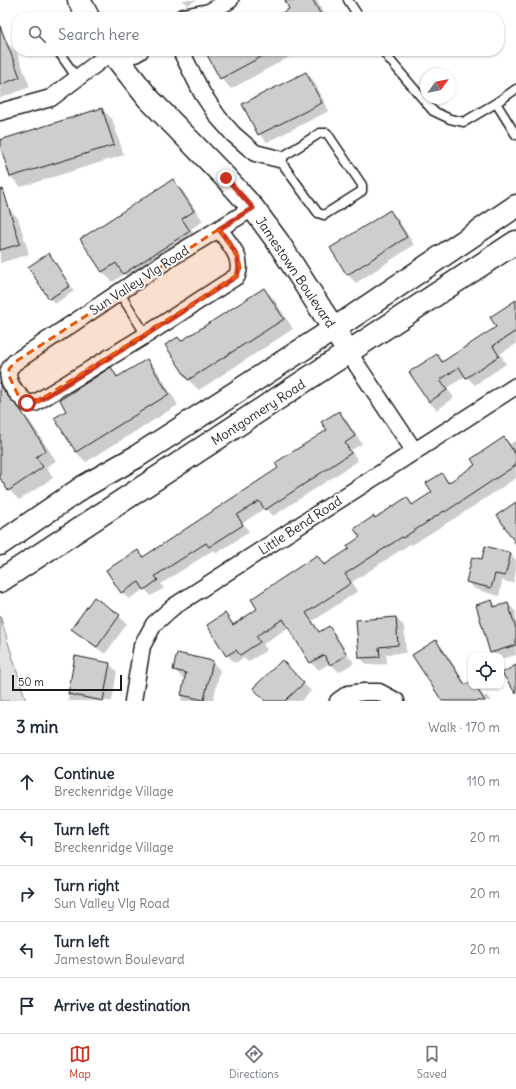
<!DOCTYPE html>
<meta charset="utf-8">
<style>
body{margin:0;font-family:Delius,sans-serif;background:#f6f6f7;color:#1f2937}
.controls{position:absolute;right:12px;bottom:12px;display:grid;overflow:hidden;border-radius:8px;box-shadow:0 1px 3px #0004}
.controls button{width:36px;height:36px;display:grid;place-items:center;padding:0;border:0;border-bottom:1px solid #e0e1e3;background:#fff;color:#1f2937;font:20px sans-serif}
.compass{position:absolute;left:420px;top:68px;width:36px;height:36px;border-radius:50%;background:#fff;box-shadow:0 1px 3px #0004;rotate:57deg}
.scale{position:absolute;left:12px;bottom:10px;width:110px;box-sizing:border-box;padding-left:4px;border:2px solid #1c1c1c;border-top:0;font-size:11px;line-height:14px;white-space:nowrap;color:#1c1c1c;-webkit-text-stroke:3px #fff;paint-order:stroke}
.stop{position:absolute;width:12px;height:12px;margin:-9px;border:3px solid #c8321e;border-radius:50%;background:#fff}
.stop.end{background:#c8321e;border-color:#fff;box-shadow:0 1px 4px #0008}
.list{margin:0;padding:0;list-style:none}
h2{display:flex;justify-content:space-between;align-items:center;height:52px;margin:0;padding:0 16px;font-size:17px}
h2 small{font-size:13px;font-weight:400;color:#747a83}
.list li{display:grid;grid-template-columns:26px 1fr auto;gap:12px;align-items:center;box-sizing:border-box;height:56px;padding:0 16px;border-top:1px solid #e0e1e3}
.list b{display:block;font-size:15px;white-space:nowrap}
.list p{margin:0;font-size:13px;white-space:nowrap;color:#747a83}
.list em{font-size:13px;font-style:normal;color:#747a83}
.icon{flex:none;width:22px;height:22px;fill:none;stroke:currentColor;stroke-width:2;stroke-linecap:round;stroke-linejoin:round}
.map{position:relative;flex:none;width:516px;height:701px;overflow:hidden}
.search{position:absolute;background:#fff;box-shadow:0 1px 3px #0004;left:12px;right:12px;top:12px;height:44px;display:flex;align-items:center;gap:10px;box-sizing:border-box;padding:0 14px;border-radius:16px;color:#747a83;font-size:15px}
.sheet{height:332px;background:#fff}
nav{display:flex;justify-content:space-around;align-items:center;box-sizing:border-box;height:56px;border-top:1px solid #e0e1e3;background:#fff;font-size:11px;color:#747a83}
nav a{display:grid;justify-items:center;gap:2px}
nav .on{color:#c8321e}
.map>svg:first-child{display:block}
.green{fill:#e2e2e2;stroke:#7f7f7f}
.shadow{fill:#0003;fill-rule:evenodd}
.building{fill:#cecece;stroke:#1c1c1c}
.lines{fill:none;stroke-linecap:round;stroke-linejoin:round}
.lane-casing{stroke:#1c1c1c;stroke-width:11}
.street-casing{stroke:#1c1c1c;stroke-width:19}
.secondary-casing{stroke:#1c1c1c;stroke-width:25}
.lane{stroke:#fff;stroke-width:8}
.street{stroke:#fff;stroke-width:16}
.secondary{stroke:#fff;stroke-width:22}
.route{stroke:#c8321e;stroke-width:5}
.marked{fill:#e8590c;fill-opacity:0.2;stroke:#e8590c;stroke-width:3;stroke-dasharray:8 5;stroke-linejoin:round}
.labels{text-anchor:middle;stroke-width:3.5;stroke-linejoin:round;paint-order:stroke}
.street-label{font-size:13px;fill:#1c1c1c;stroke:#fff}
</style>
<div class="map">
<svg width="516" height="701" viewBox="0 0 516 701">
<rect width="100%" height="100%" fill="#fff"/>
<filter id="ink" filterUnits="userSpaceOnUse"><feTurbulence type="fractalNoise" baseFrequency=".025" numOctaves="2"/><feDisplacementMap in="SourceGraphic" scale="8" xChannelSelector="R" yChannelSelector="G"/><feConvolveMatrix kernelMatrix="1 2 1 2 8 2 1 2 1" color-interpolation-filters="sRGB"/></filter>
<g filter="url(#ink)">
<path class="green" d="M0,616L26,701H0Z"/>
<path class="shadow" d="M182,0H197L187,5Z
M286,0H317L326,17H276L291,9Z
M7,43L17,53L30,87L0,98V46Z
M206,51H300L231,89L221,78Z
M306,73L314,81L329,111L267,142L259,134Z
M102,109L112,119L124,155L21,187L11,177L0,141Z
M173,180L183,191L203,221L191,229L199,242L134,284L124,274L113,282L102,272L82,240Z
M0,207L8,208L18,218L29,254L0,263Z
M390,211L398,219L414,245L356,283L348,275L331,249Z
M49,255L54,260L74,291L55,304L50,298Z
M264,289L274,299L293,329L199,390L188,380L178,338L181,341Z
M516,302V344L500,354L506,364L475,385L466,376L447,388L454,398L437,410L429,402L410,372L437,355L444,362L498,327Z
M146,360L157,370L178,405L86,462L76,452L68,411L111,369L119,377Z
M0,383L10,392L15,405L30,421L56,461L46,467L53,478L19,500L9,490L0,476Z
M339,412L346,419L362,444L351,450L358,461L273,516L265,508L243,523L249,532L217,553L213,550L161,584L164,588L151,596L145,589L129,599L122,592L108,570L137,551L144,557L279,468L328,430Z
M504,438L510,444L516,440V478L454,519H453L412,545L410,544L352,582L358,591L313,621L320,632L328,627L336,635L354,663L339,672L330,663L319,670L311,663L289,627L263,644L267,650L248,662L244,658L235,663L227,655L208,626L225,614L235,625L259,609L317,556L326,565L350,549L361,538L375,519L407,498L414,505L434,493L442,474L450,483L476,466ZM333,635H335L350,658L349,659Z
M510,554L516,560V571L513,583L502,581L499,596L475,589L467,582L482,561Z
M492,601L498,607L508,604L516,612V655L501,659V656H495L491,652Z
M119,616L127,624L105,654L80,636L73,629Z
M396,618L404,626L406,653L386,654L387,664L368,665L360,658Z
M436,641L443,649L467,685L471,683V686H476L484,697L486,695L492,701H443Z
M75,657L109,664L117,671L112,701H68Z
M282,661L311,691L301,701H266Z
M212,662L220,670L213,701H181L185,679L182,678L175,670Z"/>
<path class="building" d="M285,0H313L322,17H274L289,9Z
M0,26L20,77L0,85Z
M205,51H272L220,79Z
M306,72L322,103L258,135L242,104Z
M102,108L114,145L10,177L0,145V140Z
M173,179L194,211L182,219L190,231L123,274L116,263L102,272L80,239Z
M3,189L20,244L0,250V190Z
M390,210L407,237L347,275L330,248Z
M49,253L70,286L49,299L28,267Z
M264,288L284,319L188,380L165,345L178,337L181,341Z
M516,300V331L493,346L499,356L466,378L459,367L440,380L447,390L429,402L409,372L437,354L442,362L496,327L490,317Z
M147,359L169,394L76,452L54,418L66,411L60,400L111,367L117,377Z
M0,382L6,394L20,409L46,450L36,457L43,467L8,491L0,478Z
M339,411L355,436L345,443L351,453L265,510L259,501L237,515L243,525L209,547L206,543L155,576L158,580L144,590L139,582L121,593L106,570L138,550L143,557L278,468L275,463L327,430L321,422Z
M504,437L516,455V465L445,512L444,511L403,538L402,537L345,574L351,583L306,613L319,632L329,626L347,655L330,665L324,655L310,663L283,619L256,636L260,642L240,655L236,650L226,656L207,625L225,613L233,625L257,609L251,599L317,555L324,565L349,549L347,546L360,537L354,529L374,516L375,518L407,497L412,505L432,492L426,483L442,473L448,483L475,465L471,459Z
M516,502V544L497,515Z
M485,546L511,553L505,576L495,574L491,588L466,582L472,557L482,559Z
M94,597L120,615L97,647L71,629Z
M492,600L494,607L508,603L516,629V645L490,653L476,605Z
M396,617L398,645L379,647L380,657L359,658L356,620Z
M436,640L465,685L471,681V686H475L485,701H442L412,655Z
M177,653L213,661L204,700L181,695L186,673L173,670Z
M75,656L110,663L103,701L68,694Z
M282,660L304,683L285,701H265L253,688Z
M516,665V694L502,673Z"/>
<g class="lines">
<defs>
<path id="lane" d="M348,0L359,17
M58,51L77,78
M383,51L389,59L433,111L450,119L464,122L496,103L516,135
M496,103L516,89
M320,133H327L362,185V191L324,215L318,213L279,159Z
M119,292L146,335"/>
<path id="street" d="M183,17L209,12L230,0
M181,51L202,93L218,117L233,134L255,153L279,159
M112,53L135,54L140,51
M0,112L51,98L113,51
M219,229C229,244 244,257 237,276L146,335L35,403H27C19,396 5,382 9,370C10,367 13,364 15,362L169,259L253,208
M349,353L415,452
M133,701L142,646L154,624L173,607L516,386
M338,701L348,694L364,692H379L396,701"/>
<path id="secondary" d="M79,0L88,17
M111,51L148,98L226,178L253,208L278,242L342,342
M0,544L83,487L136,457L334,329L516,206
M0,581L516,242"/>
</defs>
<use href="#lane" class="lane-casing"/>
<use href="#street" class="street-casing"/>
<use href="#secondary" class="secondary-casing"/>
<use href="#lane" class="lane"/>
<use href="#street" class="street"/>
<use href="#secondary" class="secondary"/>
</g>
</g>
<g class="lines" filter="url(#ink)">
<path class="route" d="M27,403H35L146,335L237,276C244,257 229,244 219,229L253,208L226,178"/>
</g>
<path class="marked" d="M219,229L238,256L240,268L237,276L35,403H27L19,397L9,376V369L15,362Z"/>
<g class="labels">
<g class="street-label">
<text transform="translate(296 272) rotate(56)" y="5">Jamestown Boulevard</text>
<text transform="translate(139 280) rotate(-33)" y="5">Sun Valley Vlg Road</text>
<text transform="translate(258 412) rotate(-33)" y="5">Montgomery Road</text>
<text transform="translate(300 525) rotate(-33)" y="5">Little Bend Road</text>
</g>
</g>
</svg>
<div class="controls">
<button><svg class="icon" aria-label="locate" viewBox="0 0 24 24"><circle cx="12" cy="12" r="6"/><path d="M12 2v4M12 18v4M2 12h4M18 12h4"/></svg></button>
</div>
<svg class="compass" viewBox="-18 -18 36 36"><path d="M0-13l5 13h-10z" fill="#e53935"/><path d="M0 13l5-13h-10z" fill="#747a83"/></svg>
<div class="scale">50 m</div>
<div class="stop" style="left:27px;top:403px"></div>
<div class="stop end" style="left:226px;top:178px"></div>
<div class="search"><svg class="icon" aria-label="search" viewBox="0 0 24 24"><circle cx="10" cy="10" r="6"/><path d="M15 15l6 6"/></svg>Search here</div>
</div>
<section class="sheet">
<h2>3 min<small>Walk · 170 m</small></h2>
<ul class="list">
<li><svg class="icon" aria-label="ahead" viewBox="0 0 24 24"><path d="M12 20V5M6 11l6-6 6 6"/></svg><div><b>Continue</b><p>Breckenridge Village</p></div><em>110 m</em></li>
<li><svg class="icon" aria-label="left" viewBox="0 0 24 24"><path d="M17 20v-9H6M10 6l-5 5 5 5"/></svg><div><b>Turn left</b><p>Breckenridge Village</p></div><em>20 m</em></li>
<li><svg class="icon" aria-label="right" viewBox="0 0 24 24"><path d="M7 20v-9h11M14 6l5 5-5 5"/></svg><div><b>Turn right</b><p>Sun Valley Vlg Road</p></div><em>20 m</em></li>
<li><svg class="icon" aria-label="left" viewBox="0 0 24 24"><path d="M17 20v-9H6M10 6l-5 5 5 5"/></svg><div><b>Turn left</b><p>Jamestown Boulevard</p></div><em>20 m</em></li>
<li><svg class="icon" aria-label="arrive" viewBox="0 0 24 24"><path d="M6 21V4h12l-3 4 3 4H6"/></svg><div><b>Arrive at destination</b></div></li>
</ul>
</section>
<nav>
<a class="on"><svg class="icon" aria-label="map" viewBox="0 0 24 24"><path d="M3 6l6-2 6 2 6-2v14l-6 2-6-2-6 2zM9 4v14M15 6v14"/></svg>Map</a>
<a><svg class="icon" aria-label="directions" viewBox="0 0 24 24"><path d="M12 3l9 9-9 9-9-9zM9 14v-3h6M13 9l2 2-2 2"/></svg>Directions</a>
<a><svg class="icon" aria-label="saved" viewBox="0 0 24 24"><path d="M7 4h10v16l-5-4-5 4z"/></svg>Saved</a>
</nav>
